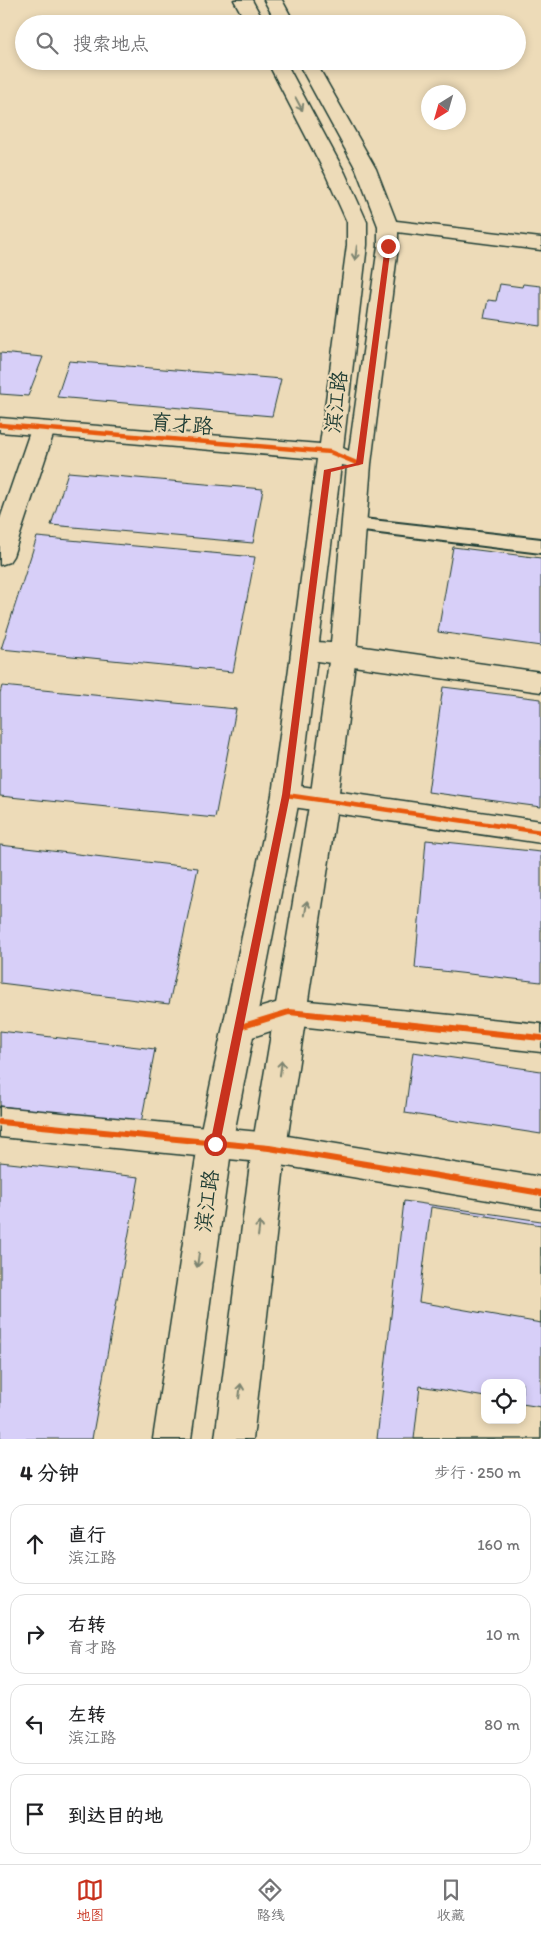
<!DOCTYPE html>
<html lang="zh">
<meta charset="utf-8">
<style>
body{margin:0;font-family:Itim,"LXGW WenKai TC",sans-serif;background:#f2f2f2;color:#202124}
.controls{position:absolute;right:15px;bottom:15px;display:grid;overflow:hidden;border-radius:10px;box-shadow:0 2px 8px #0003}
.controls button{width:45px;height:45px;display:grid;place-items:center;padding:0;border:0;border-bottom:1px solid #e0e0e0;background:#fff;color:#202124;font:25px sans-serif}
.compass{position:absolute;left:421px;top:85px;width:45px;height:45px;border-radius:50%;background:#fff;box-shadow:0 2px 8px #0003;rotate:217deg}
.stop{position:absolute;width:15px;height:15px;margin:-11px;border:4px solid #c8321e;border-radius:50%;background:#fff}
.stop.end{background:#c8321e;border-color:#fff;box-shadow:0 1px 5px #0008}
.list{margin:0;padding:0;list-style:none}
h2{display:flex;justify-content:space-between;align-items:center;height:65px;margin:0;padding:0 20px;font-size:21px}
h2 small{font-size:16px;font-weight:400;color:#757577}
.list li{display:grid;grid-template-columns:32px 1fr auto;gap:15px;align-items:center;box-sizing:border-box;height:80px;margin:0 10px 10px;padding:0 10px;border:1px solid #e0e0e0;border-radius:15px}
.list b{display:block;font-size:19px;white-space:nowrap}
.list p{margin:0;font-size:16px;white-space:nowrap;color:#757577}
.list em{font-size:16px;font-style:normal;color:#757577}
.icon{flex:none;width:28px;height:28px;fill:none;stroke:currentColor;stroke-width:2;stroke-linecap:round;stroke-linejoin:round}
.map{position:relative;flex:none;width:541px;height:1439px;overflow:hidden}
.search{position:absolute;background:#fff;box-shadow:0 2px 8px #0003;left:15px;right:15px;top:15px;height:55px;display:flex;align-items:center;gap:12px;box-sizing:border-box;padding:0 18px;border-radius:28px;color:#757577;font-size:19px}
.sheet{height:425px;background:#fff}
nav{display:flex;justify-content:space-around;align-items:center;box-sizing:border-box;height:70px;border-top:1px solid #e0e0e0;background:#fff;font-size:14px;color:#757577}
nav a{display:grid;justify-items:center;gap:2px}
nav .on{color:#c8321e}
.map>svg:first-child{display:block}
.building{fill:#d7cff8;stroke:#1f3d34;fill-rule:evenodd}
.lines{fill:none;stroke-linecap:round;stroke-linejoin:round}
.lane-casing{stroke:#1f3d34;stroke-width:4}
.street-casing{stroke:#1f3d34;stroke-width:3}
.secondary-casing{stroke:#1f3d34;stroke-width:3}
.lane{fill:#eddbb8;fill-rule:evenodd}
.street{fill:#eddbb8;fill-rule:evenodd}
.secondary{fill:#eddbb8;fill-rule:evenodd}
.cycleway-far1-casing{stroke:#eddbb8;stroke-width:8}
.cycleway-casing{stroke:#eddbb8;stroke-width:9}
.cycleway-far1{stroke:#e8590c;stroke-width:4.5}
.cycleway{stroke:#e8590c;stroke-width:6}
.oneway{stroke:#7c846f}
.route{fill:#c8321e}
.labels{text-anchor:middle;stroke-width:4.5;stroke-linejoin:round;paint-order:stroke}
.street-label{font-size:21px;fill:#1f3d34;stroke:#eddbb8}
</style>
<div class="map">
<svg width="541" height="1439" viewBox="0 0 541 1439">
<rect width="100%" height="100%" fill="#eddbb8"/>
<filter id="ink" filterUnits="userSpaceOnUse"><feTurbulence type="fractalNoise" baseFrequency=".02" numOctaves="2"/><feDisplacementMap in="SourceGraphic" scale="10" xChannelSelector="R" yChannelSelector="G"/><feConvolveMatrix kernelMatrix="1 2 1 2 8 2 1 2 1" color-interpolation-filters="sRGB"/></filter>
<g filter="url(#ink)">
<path class="building" d="M500,284L522,287L523,284L541,286V326L484,318L488,300L496,301Z
M0,353L43,357L28,396L0,394Z
M69,361L281,379L272,416L57,397Z
M68,472L263,489L253,543L51,525Z
M37,537L255,557L233,672L1,649Z
M453,547L541,558V646L438,632Z
M2,686L236,709L215,818L0,796V693Z
M443,687L541,699V807L428,792Z
M426,840L541,852V982L415,968Z
M0,845L198,868L169,1004L0,983Z
M0,1031L155,1049L141,1123L0,1106Z
M413,1052L541,1071V1134L405,1113Z
M0,1162L139,1177L92,1439H0Z
M404,1201L541,1221V1439H377ZM485,1383H522V1420H485Z
M431,1207L541,1225V1323L419,1302Z
M420,1386L485,1397V1420H522V1404L541,1407V1439H414Z"/>
<g class="lines">
<defs>
<path id="lane" d="M354,518L541,539V553L347,529L344,524L347,519Z"/>
<path id="street" d="M388,220L541,238V250L381,230L378,226L381,222Z
M43,422L51,424L55,429L13,556L9,562L0,565V519L31,429L35,424Z
M304,641L343,644L541,672V692L295,658L291,651L295,644Z
M286,784L541,821V843L286,806L276,803L272,795L276,787Z
M289,999L541,1024V1052L289,1025L240,1041L229,1037L224,1027L229,1017Z
M0,1107L269,1133L541,1177V1209L269,1163L0,1137Z"/>
<path id="secondary" d="M234,0H252L265,24H247Z
M264,0H282L295,24H277Z
M267,61H285L345,173L367,222V245L343,448L349,451L378,246V226L356,169L297,61H315L376,169L398,226V246L371,464L356,654L338,800L286,1148L253,1439H215L252,1148L310,800L330,654L347,466L341,465L300,795L232,1144L191,1439H153L198,1144L272,795L317,459L0,432V418L320,444L347,245V222L325,173Z"/>
</defs>
<use href="#lane" class="lane-casing"/>
<use href="#street" class="street-casing"/>
<use href="#secondary" class="secondary-casing"/>
<use href="#lane" class="lane"/>
<use href="#street" class="street"/>
<use href="#secondary" class="secondary"/>
<defs>
<path id="cycleway-far1" d="M0,425L330,452L359,464
M286,795L541,832"/>
<path id="cycleway" d="M240,1027L289,1012L541,1038
M0,1122L269,1148L541,1193"/>
</defs>
<use href="#cycleway-far1" class="cycleway-far1-casing"/>
<use href="#cycleway" class="cycleway-casing"/>
<use href="#cycleway-far1" class="cycleway-far1"/>
<use href="#cycleway" class="cycleway"/>
</g>
<defs><path id="oneway-shaft" d="M-6 0H5M1.5-3L5.5 0L1.5 3" fill="none" stroke-width="1.6" stroke-linecap="round" stroke-linejoin="round" transform="scale(1.25)"/></defs>
<g class="oneway">
<use href="#oneway-shaft" transform="translate(299 104) rotate(62)"/>
<use href="#oneway-shaft" transform="translate(356 253) rotate(97)"/>
<use href="#oneway-shaft" transform="translate(306 908) rotate(-81)"/>
<use href="#oneway-shaft" transform="translate(281 1068) rotate(-82)"/>
<use href="#oneway-shaft" transform="translate(259 1229) rotate(-83)"/>
<use href="#oneway-shaft" transform="translate(198 1260) rotate(98)"/>
<use href="#oneway-shaft" transform="translate(240 1391) rotate(-83)"/>
</g>
</g>
<path class="route" d="M388,244L391,246L363,464L331,472L290,795L220,1144L215,1149L210,1144L282,795L324,470L356,463L385,246Z"/>
<g class="labels">
<g class="street-label">
<text transform="translate(336 402) rotate(-83)" y="7">滨江路</text>
<text transform="translate(182 424) rotate(5)" y="7">育才路</text>
<text transform="translate(207 1201) rotate(-82)" y="7">滨江路</text>
</g>
</g>
</svg>
<div class="controls">
<button><svg class="icon" aria-label="locate" viewBox="0 0 24 24"><circle cx="12" cy="12" r="6"/><path d="M12 2v4M12 18v4M2 12h4M18 12h4"/></svg></button>
</div>
<svg class="compass" viewBox="-18 -18 36 36"><path d="M0-13l5 13h-10z" fill="#e53935"/><path d="M0 13l5-13h-10z" fill="#757577"/></svg>
<div class="stop" style="left:215px;top:1144px"></div>
<div class="stop end" style="left:388px;top:246px"></div>
<div class="search"><svg class="icon" aria-label="search" viewBox="0 0 24 24"><circle cx="10" cy="10" r="6"/><path d="M15 15l6 6"/></svg>搜索地点</div>
</div>
<section class="sheet">
<h2>4 分钟<small>步行 · 250 m</small></h2>
<ul class="list">
<li><svg class="icon" aria-label="ahead" viewBox="0 0 24 24"><path d="M12 20V5M6 11l6-6 6 6"/></svg><div><b>直行</b><p>滨江路</p></div><em>160 m</em></li>
<li><svg class="icon" aria-label="right" viewBox="0 0 24 24"><path d="M7 20v-9h11M14 6l5 5-5 5"/></svg><div><b>右转</b><p>育才路</p></div><em>10 m</em></li>
<li><svg class="icon" aria-label="left" viewBox="0 0 24 24"><path d="M17 20v-9H6M10 6l-5 5 5 5"/></svg><div><b>左转</b><p>滨江路</p></div><em>80 m</em></li>
<li><svg class="icon" aria-label="arrive" viewBox="0 0 24 24"><path d="M6 21V4h12l-3 4 3 4H6"/></svg><div><b>到达目的地</b></div></li>
</ul>
</section>
<nav>
<a class="on"><svg class="icon" aria-label="map" viewBox="0 0 24 24"><path d="M3 6l6-2 6 2 6-2v14l-6 2-6-2-6 2zM9 4v14M15 6v14"/></svg>地图</a>
<a><svg class="icon" aria-label="directions" viewBox="0 0 24 24"><path d="M12 3l9 9-9 9-9-9zM9 14v-3h6M13 9l2 2-2 2"/></svg>路线</a>
<a><svg class="icon" aria-label="saved" viewBox="0 0 24 24"><path d="M7 4h10v16l-5-4-5 4z"/></svg>收藏</a>
</nav>
